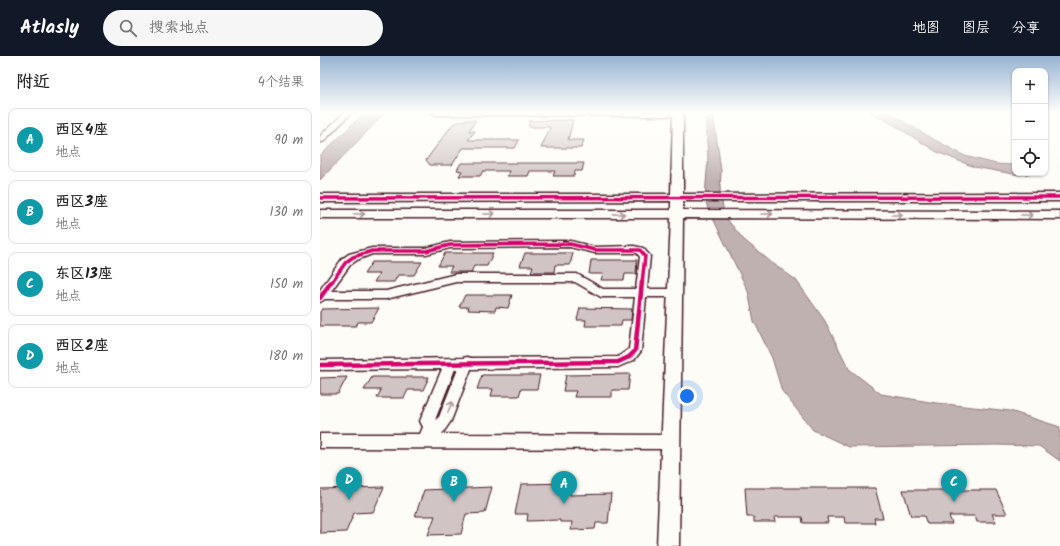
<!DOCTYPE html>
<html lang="zh">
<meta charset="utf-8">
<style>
body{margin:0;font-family:Kalam,"LXGW WenKai TC",sans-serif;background:#f6f6f6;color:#222}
.controls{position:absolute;right:12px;top:12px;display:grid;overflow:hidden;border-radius:8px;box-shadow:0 1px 3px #0004}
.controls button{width:36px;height:36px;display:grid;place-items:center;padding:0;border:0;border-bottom:1px solid #e0e0e0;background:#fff;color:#222;font:20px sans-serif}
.you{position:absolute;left:367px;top:340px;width:14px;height:14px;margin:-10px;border:3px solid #fff;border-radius:50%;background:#1a73e8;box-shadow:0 0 0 6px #1a73e833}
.badge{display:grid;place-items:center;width:26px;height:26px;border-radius:50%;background:#111827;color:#fff;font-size:13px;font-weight:700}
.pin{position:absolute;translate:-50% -33px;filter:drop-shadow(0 1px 2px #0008)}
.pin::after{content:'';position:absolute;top:21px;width:14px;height:12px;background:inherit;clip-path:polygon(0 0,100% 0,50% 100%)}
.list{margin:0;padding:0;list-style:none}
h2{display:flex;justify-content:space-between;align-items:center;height:52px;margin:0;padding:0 16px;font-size:17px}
h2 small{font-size:13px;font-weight:400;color:#767676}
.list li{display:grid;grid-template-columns:26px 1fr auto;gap:12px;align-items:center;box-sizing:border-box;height:64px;margin:0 8px 8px;padding:0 8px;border:1px solid #e0e0e0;border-radius:8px}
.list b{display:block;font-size:15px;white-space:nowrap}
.list p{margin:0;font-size:13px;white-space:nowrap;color:#767676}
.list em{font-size:13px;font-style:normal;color:#767676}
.icon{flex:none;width:22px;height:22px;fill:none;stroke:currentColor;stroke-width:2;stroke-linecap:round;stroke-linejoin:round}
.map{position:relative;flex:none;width:740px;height:490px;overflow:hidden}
header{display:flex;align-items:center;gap:24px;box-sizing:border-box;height:56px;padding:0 20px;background:#111827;color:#fff}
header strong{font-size:19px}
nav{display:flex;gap:22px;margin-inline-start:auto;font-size:14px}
.search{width:280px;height:36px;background:#f6f6f6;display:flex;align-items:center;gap:10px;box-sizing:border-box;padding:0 14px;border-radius:22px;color:#767676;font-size:15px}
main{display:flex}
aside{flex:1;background:#fff}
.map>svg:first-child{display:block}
.water{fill:#c0b1b1;stroke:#91777b}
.building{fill:#d0c5c4;stroke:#4a1f2b}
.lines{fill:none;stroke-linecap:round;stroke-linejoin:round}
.street-casing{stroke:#4a1f2b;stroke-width:3}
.secondary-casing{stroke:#4a1f2b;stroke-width:3}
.street{fill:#fdfcf7;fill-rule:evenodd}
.secondary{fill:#fdfcf7;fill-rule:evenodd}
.cycleway-far1-casing{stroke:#fdfcf7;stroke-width:5.5}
.cycleway-casing{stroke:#fdfcf7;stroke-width:7}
.cycleway-far1{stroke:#d6006c;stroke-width:3.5}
.cycleway{stroke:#d6006c;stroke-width:4.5}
.oneway{stroke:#ac999b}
</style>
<header>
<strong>Atlasly</strong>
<div class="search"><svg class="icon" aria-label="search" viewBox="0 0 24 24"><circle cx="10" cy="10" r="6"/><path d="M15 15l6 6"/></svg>搜索地点</div>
<nav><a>地图</a><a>图层</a><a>分享</a></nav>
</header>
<main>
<aside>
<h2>附近<small>4个结果</small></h2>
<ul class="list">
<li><span class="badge" style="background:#0f9aa8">A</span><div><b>西区4座</b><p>地点</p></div><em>90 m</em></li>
<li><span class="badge" style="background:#0f9aa8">B</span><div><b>西区3座</b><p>地点</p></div><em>130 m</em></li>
<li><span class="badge" style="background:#0f9aa8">C</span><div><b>东区13座</b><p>地点</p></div><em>150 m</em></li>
<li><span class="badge" style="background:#0f9aa8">D</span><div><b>西区2座</b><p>地点</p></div><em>180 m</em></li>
</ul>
</aside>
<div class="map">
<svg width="740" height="490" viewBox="0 0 740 490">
<rect width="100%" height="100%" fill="#fdfcf7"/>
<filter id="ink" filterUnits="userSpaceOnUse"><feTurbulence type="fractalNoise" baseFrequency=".025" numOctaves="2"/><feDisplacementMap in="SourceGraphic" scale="8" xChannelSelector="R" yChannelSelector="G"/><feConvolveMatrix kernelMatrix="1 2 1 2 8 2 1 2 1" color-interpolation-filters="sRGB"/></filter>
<g filter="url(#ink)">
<path class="water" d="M45,56H66L0,124V100Z
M385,56L393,57L401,114L400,137L405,161L424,184L451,206L476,224L505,265L529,313L561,338L616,347L690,355L740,371V405L719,390L677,389L529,391L493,374L462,335L452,302L434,265L428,235L387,150L385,140L388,102Z
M549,56H567L615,84L645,100L676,108L695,109V117H715L699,119L654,111L617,96L574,69Z"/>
<path class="building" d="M144,64H156L149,75H155L148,84H199L195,92H143L132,109H110L106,104L133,68Z
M253,64L248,84H264L261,92H221L230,71H209V65Z
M141,107H264L262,115H255L254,120H233L235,115H210L208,120H187L189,115H163L160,120H139L142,115L137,114Z
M125,197H173L167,210H154L151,216H129L132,210H118Z
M205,197H253L250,209H235L234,216H211L213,210H200Z
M271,204H317L316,218H305L304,224H281L283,218H269Z
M52,206H102L94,219H78L74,226H54L59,218H44Z
M145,239H192L188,252L176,251L175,255L148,254L149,251H139Z
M59,252L51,266H38L36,270H0V256L2,253Z
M260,252L312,253L311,264H302L301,270H265L266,264H257Z
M310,318L308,334H292V341H254L256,335H243L246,319Z
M162,319H220L217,333H201L199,340H171L173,333H157Z
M27,321L18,338H0V322Z
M52,321H109L103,334H88L84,342H57L61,334H44Z
M252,427L250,439L291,438L288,467H276L275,473L251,474L252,466H240V464L207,465L208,458H195L201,428Z
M64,431L53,456L34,457L26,476L0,477V433Z
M172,431L165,457L146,458L141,478L108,479L115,460H95L104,434Z
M425,432H555L563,462H554L555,467H525L524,461H507L508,467H483L482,461H454L455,466H434V461H427Z
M583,434H676L687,458H672L676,466H657L655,460H629L632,468H607L604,460H591Z"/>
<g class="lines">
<defs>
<path id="street" d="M25,56H32L3,86H0V80Z
M112,56H360L361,58L358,60L115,59Z
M250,185L275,191L314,190L323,192L330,200L327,233H356L360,234L361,237L360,240L356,241H326L321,295L314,304L298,311L151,313L131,365L122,378L351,379L356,381L358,386L356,391L351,393L0,392V378H100L103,371L100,365L122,313L0,314V304L143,302L147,301L151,302L298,301L309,293L315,241H281L255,226H136L66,243H5L0,246V234L22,203L29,198L52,192H106L130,186ZM250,191L275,197H317L320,201L316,233H283L257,218H136L66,235H11L30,209L37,204L52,198H106L130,192ZM135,313H138L119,361L115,364Z"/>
<path id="secondary" d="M353,56H363V138L740,137V145H363V154L740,155V163L363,162L359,490H337L351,162H0V154H351V145L0,146V138H351Z"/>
</defs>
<use href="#street" class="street-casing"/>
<use href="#secondary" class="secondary-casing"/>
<use href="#street" class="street"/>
<use href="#secondary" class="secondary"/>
<defs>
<path id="cycleway-far1" d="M0,142L740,141
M11,227L26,206L33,201L52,195H106L130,189L250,188L275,194H320L325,200L322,227"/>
<path id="cycleway" d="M0,242L11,226
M0,309L298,306L309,301L315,295L322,226"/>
</defs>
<use href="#cycleway-far1" class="cycleway-far1-casing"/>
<use href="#cycleway" class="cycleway-casing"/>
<use href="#cycleway-far1" class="cycleway-far1"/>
<use href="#cycleway" class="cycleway"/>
</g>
<defs><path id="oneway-shaft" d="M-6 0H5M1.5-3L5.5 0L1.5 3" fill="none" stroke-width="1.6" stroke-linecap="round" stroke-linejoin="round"/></defs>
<g class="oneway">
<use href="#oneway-shaft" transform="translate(39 158)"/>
<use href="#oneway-shaft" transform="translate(169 158)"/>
<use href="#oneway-shaft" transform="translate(299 158)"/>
<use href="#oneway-shaft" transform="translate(447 158)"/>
<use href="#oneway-shaft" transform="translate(577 159)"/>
<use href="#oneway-shaft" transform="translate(707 159)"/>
<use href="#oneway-shaft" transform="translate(130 351) rotate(-69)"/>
</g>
</g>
<linearGradient id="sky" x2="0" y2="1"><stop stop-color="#98b3d2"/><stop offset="0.45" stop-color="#fefefb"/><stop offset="1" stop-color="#fefefb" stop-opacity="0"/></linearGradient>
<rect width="740" height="125" fill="url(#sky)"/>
</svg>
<div class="controls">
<button>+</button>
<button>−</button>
<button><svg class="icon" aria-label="locate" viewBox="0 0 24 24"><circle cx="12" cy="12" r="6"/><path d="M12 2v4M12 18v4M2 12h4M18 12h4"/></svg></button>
</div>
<div class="you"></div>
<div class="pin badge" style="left:244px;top:448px;background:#0f9aa8">A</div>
<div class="pin badge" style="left:134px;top:446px;background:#0f9aa8">B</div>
<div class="pin badge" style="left:634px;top:446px;background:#0f9aa8">C</div>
<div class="pin badge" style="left:29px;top:444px;background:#0f9aa8">D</div>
</div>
</main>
